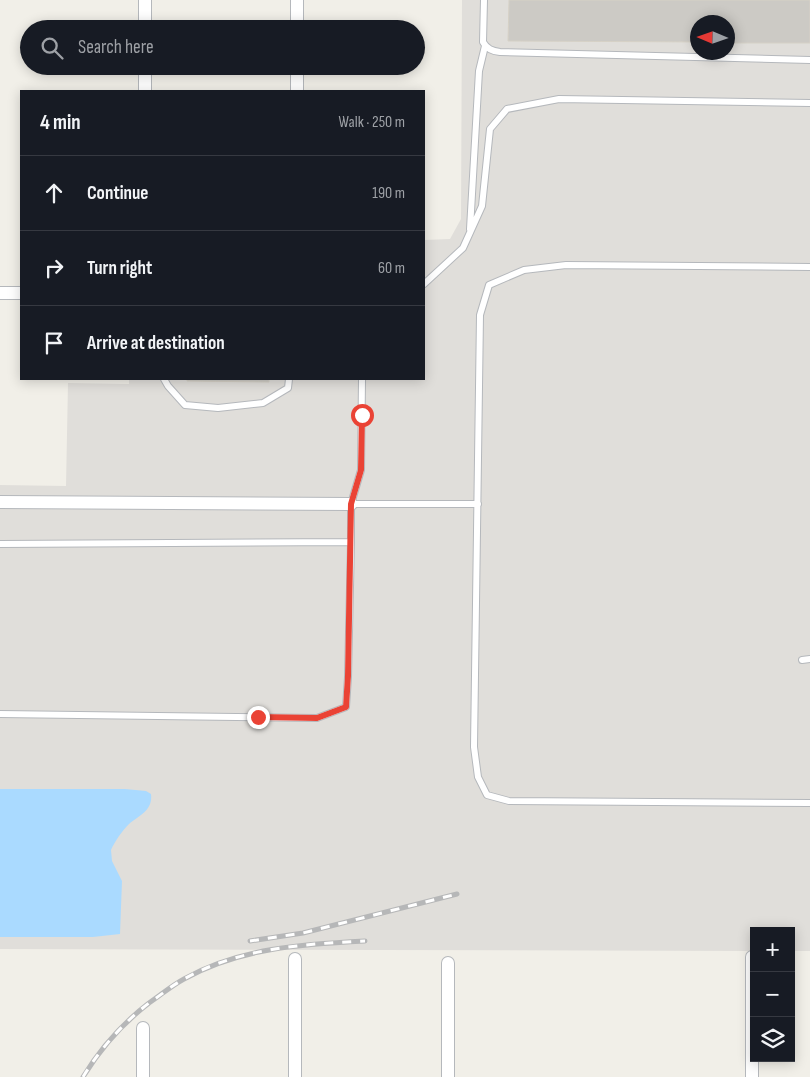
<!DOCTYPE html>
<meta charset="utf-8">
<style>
body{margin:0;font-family:"Sofia Sans Condensed",sans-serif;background:#20242c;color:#f1f3f6}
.controls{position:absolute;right:15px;bottom:15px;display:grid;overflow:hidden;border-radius:0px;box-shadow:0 2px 12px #0003}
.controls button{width:45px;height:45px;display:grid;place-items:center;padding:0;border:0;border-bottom:1px solid #363941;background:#171b24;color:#f1f3f6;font:25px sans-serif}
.compass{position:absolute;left:690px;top:15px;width:45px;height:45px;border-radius:50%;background:#171b24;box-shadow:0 2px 12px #0003;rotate:272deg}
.stop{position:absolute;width:15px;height:15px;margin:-11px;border:4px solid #ea4335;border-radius:50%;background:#fff}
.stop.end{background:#ea4335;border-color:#fff;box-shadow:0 1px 5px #0008}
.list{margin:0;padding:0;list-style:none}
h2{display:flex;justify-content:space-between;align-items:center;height:65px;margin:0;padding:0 20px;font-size:21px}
h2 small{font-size:16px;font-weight:400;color:#9ea1a6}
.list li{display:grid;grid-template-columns:32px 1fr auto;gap:15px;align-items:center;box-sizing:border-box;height:75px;padding:0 20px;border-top:1px solid #363941}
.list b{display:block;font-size:19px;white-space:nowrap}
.list em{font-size:16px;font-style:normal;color:#9ea1a6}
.icon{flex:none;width:28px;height:28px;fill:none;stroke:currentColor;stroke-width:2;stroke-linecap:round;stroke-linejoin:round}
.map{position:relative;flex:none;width:810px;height:1077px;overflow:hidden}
.search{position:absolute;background:#171b24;box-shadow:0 2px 12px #0003;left:20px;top:20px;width:405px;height:55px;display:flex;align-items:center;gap:12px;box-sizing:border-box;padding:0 18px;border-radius:28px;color:#9ea1a6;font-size:19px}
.panel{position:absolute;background:#171b24;box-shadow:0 2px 12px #0003;left:20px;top:90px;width:405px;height:290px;border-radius:0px}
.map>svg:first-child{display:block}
.industrial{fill:#e0deda;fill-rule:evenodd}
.water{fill:#aadaff}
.building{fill:#cccac5;stroke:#d6d1c6;filter:url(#shadow)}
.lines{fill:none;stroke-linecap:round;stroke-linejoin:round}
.service-casing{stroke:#b5b8bc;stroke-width:8}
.minor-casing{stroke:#b5b8bc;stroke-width:14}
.service{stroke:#fff;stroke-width:6}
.minor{stroke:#fff;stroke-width:12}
.rail-casing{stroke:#b6b7b8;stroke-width:5}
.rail{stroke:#fff;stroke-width:3;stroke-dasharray:9;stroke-linecap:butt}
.route{stroke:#ea4335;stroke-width:6}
</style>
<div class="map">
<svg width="810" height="1077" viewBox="0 0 810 1077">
<defs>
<filter id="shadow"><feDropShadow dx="4.5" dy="-4.5" stdDeviation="1" flood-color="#0004"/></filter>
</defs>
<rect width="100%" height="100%" fill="#f1efe8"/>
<path class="industrial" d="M462,0H810V951H791V931H754V951L0,949V485L66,486L68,383L129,384V379H424V240L450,239L461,219ZM698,22H728V52H698Z"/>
<path class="water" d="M0,789H125L146,791L151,794C153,810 140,815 129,824C122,831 115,841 111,850L112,861L122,881L120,934L93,937H0Z"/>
<path class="building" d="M509,0H810V43H728V22H698V42L508,41Z
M187,379H269V382L187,381Z"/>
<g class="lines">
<defs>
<path id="service" d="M484,0L483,42C487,49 492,51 500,52L810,60
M470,229L479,71L485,46
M810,267L566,265L524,270L489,285L480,315L474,747L478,777L487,795L509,801L810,803
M424,284L463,248L482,206L490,129L507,109L559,99L810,103
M164,379L168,386L185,405L218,408L263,403L288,388L289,379
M351,504H478
M351,542V504L361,470L362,379
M0,544L351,542L348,677L346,707L317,718L0,714
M802,660L810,659"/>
<path id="minor" d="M145,29V0
M297,29V0
M145,91V66
M297,91V66
M0,293H21
M0,502L351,504
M143,1077V1028
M295,1077V959
M448,1077V963
M752,1077V957"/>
</defs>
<use href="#service" class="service-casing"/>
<use href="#minor" class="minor-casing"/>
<use href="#service" class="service"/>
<use href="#minor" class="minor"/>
<defs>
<path id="rail" d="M250,941L303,933L457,894
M83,1077C100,1049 123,1023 149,1003C161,995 171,986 184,979C239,948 303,944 365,941"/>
</defs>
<use href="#rail" class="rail-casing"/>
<use href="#rail" class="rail"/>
</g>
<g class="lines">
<path class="route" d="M258,717L317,718L346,707L348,676L351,504L361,470L362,415"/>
</g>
</svg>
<div class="controls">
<button>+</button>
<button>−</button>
<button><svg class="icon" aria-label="layers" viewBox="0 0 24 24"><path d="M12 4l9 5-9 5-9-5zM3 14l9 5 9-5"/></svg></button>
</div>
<svg class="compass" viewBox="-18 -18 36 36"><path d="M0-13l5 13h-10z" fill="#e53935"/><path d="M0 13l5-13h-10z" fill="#9ea1a6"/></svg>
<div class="stop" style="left:362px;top:415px"></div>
<div class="stop end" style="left:258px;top:717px"></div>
<div class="search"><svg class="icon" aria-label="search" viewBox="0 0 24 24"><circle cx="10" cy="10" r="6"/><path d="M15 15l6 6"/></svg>Search here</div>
<section class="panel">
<h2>4 min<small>Walk · 250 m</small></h2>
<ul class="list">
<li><svg class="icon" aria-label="ahead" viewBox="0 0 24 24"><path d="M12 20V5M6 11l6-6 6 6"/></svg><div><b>Continue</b></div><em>190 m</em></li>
<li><svg class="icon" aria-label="right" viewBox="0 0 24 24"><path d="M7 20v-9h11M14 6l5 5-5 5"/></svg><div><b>Turn right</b></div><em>60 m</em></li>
<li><svg class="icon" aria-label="arrive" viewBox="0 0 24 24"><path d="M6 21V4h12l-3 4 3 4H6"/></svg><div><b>Arrive at destination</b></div></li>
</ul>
</section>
</div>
